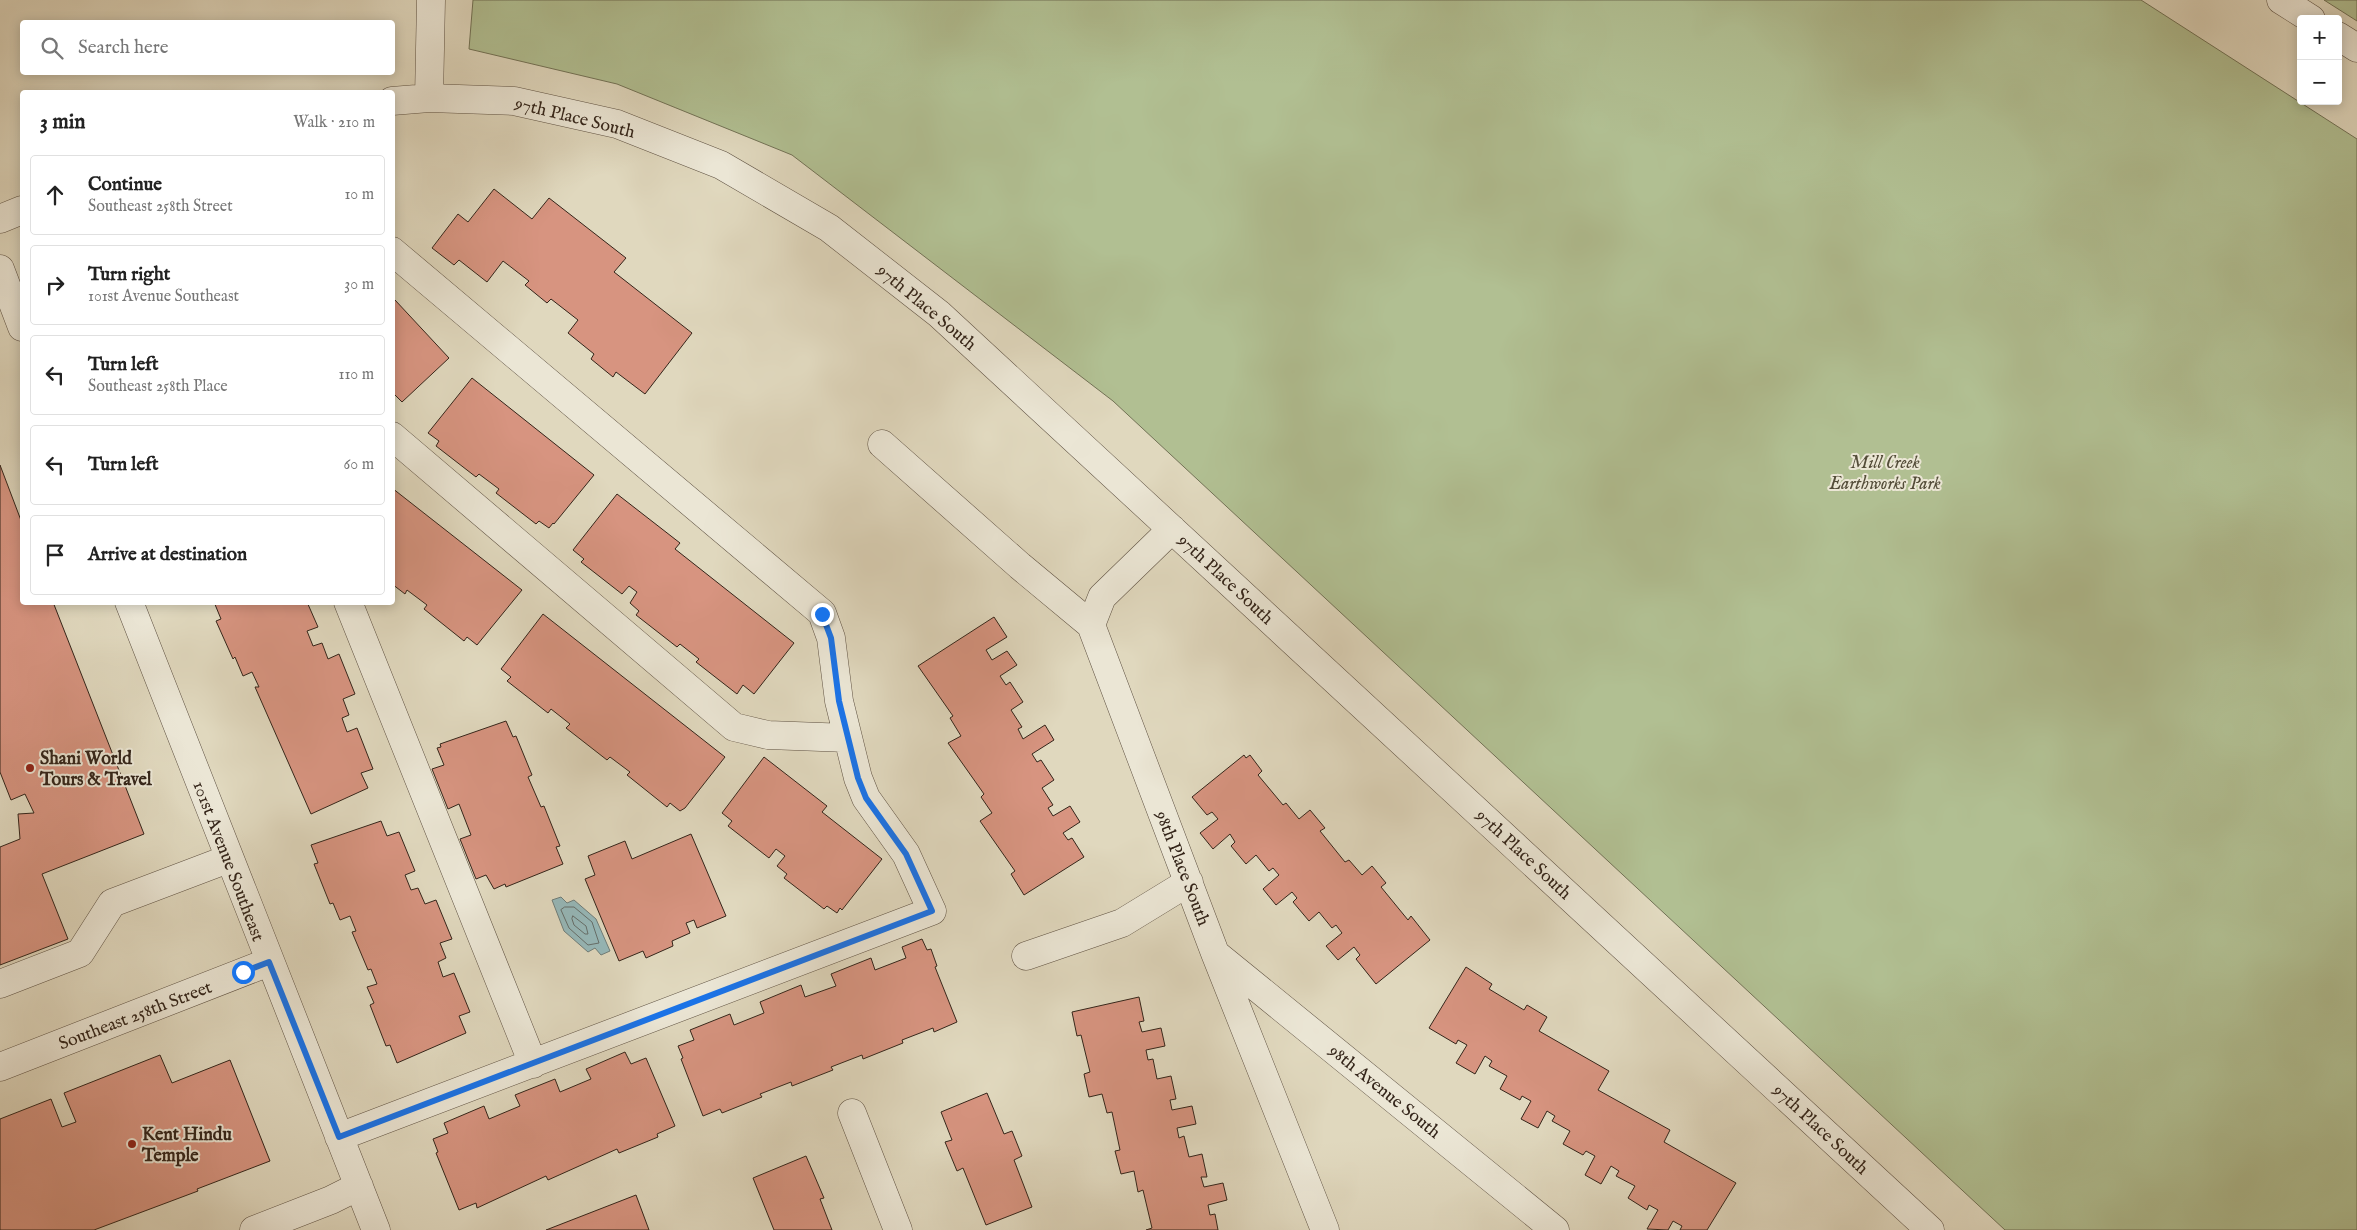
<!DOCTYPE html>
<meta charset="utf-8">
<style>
body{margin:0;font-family:"IM FELL English",serif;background:#f2f2f2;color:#222}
.controls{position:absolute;right:15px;top:15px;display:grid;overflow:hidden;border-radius:5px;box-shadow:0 2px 12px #0003}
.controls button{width:45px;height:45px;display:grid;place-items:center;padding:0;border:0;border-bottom:1px solid #e0e0e0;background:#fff;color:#222;font:25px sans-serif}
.stop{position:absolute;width:15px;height:15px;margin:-11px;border:4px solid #1a73e8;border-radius:50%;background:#fff}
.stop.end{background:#1a73e8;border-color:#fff;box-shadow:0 1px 5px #0008}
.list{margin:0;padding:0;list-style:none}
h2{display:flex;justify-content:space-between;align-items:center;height:65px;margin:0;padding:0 20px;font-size:21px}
h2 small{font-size:16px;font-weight:400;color:#767676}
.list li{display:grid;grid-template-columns:32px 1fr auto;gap:15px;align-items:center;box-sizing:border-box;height:80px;margin:0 10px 10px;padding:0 10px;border:1px solid #e0e0e0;border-radius:5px}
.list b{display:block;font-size:19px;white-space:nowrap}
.list p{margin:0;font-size:16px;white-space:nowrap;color:#767676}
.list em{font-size:16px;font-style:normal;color:#767676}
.icon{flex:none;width:28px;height:28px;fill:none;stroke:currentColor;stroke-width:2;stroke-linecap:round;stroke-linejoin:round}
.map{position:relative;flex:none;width:2357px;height:1230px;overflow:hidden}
.search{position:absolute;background:#fff;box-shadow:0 2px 12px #0003;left:20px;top:20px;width:375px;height:55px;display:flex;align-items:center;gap:12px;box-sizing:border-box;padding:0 18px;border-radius:5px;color:#767676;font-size:19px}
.panel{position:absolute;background:#fff;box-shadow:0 2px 12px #0003;left:20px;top:90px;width:375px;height:515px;border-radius:5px}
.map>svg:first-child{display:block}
.green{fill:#b1bf92;stroke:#727256}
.water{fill:#96b8b9;stroke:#6f7d79}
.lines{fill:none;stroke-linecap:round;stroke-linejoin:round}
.shore{stroke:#656e6a;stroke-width:1}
.building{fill:#d79480;stroke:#34251a}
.minor-casing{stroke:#5f5243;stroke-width:29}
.minor{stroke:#ebe6d5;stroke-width:28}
.route{stroke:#1a73e8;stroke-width:6}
.poi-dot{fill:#8f2418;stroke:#ebe6d5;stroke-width:2}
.labels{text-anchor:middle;stroke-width:4;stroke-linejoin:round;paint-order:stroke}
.street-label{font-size:18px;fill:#34251a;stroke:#ebe6d5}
.park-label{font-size:18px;font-style:italic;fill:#534c38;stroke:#ebe6d5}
.poi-label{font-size:18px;font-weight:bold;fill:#34251a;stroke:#ebe6d5;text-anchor:start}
</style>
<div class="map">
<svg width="2357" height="1230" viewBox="0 0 2357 1230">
<rect width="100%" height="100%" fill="#e0d8be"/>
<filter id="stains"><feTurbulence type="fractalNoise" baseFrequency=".004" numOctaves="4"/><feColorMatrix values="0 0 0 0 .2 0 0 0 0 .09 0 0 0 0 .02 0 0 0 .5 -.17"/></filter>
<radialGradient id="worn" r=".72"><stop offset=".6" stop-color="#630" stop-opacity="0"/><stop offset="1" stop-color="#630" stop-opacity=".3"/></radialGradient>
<path class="green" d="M473,0H2141L2357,139V1230H2005L1113,401L792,155L617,84L469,49Z
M2324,0H2357V21Z"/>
<path class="water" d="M561,897L567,903L574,900L596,919L610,951L601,955L595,948L588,952L564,931L552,900Z"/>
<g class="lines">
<path class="shore" d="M565,907H574L592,922L599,943L588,945L569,928L561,910Z
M573,916L586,926L588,934H585L574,925L572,919Z"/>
</g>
<path class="building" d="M494,189L532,219L549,198L626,258L614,272L692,333L645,394L616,372L613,377L591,359L594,354L568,333L578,320L551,299L547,303L525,285L529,281L503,261L487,282L459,260L454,265L432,248L458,214L468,222Z
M395,300L449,358L402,402L392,392V302Z
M472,378L594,475L554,524L553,523L549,528L539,521L536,524L496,493L499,489L479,474L476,477L436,446L439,441L428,433Z
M0,465L22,523V602H53L144,834L42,874L68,939L0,965V847L20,839L18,814L34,813L25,794L11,800L0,772Z
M392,488L522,590L477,645L467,637L464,641L424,609L427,605L407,590L405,594L392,584Z
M617,494L680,543L675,549L794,643L754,694L743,685L737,694L696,662L699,659L680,644L677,647L636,615L639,611L630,603L637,592L629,586L622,594L581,562L584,559L573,550Z
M214,602H307L318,627L307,631L313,646L322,643L328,659L339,654L355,694L343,699L349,715L342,718L347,732L357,728L373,769L361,773L368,788L311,814L255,687H259L252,672L243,676L235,657L233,659L216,621L221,619Z
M543,614L725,757L685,808L680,811L670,803L667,807L627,775L630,772L610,757L607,760L566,728L570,724L551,709L548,713L507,681L511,677L501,669Z
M994,617L1007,637L986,650L992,660L1007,651L1017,665L1000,676L1006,685L1010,682L1023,702L1011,710L1022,727L1018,729L1023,739L1045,725L1054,740L1032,754L1037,762L1041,760L1054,780L1042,788L1053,805L1048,808L1053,816L1070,806L1080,822L1063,833L1068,840L1072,838L1084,857L1024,895L1011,874L1015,871L980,821L992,813L981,797L984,794L948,743L961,736L950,718L953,716L918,666Z
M506,721L513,737L516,736L532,775L528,777L541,807L544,806L560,846L556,847L563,864L506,887L505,884L494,889L486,875L476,879L460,839L471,835L459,804L448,809L432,769L444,765L437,748L441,747L440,744Z
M1244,755L1246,758L1250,755L1262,771L1258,775L1283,805L1286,803L1299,819L1310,810L1325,828L1320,831L1345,862L1349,860L1362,875L1372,866L1386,883L1381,887L1408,920L1411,916L1430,940L1376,984L1356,959L1360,955L1354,947L1338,960L1326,946L1342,933L1336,925L1332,928L1319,912L1309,921L1293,902L1297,898L1292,892L1276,905L1263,889L1279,875L1273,868L1269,871L1256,855L1246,864L1231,846L1235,842L1230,834L1213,849L1200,833L1218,819L1212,812L1207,815L1192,797Z
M764,757L827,806L822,812L882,859L842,910L840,908L837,913L827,906L824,909L784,878L787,874L777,866L785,856L776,849L769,858L728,826L732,821L722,813Z
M381,821L387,836L399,832L415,871L405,875L411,890L418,888L425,904L436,900L452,939L440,943L446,958L438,962L443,977L454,973L470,1012L459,1016L466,1033L397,1063L390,1045L386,1046L370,1005L374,1003L367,987L377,984L371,969L368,970L352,932L356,931L350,916L340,920L333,903L330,904L314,864L318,863L311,845Z
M691,834L726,916L697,928L694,920L686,923L690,933L672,941L673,946L646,958L643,951L619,961L585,879L595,875L588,856L625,841L632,859Z
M922,939L927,950L931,949L937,966L935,967L957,1022L934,1032L933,1028L902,1040L903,1043L863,1059L862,1055L831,1067L833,1070L792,1086L791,1082L760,1094L762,1097L722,1113L720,1109L703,1116L681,1059L683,1058L678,1046L694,1040L690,1030L730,1014L734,1025L764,1013L760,1002L801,985L805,997L836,986L831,974L871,958L875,970L906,958L902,947Z
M1466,967L1492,984L1489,989L1524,1010L1527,1005L1547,1017L1539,1031L1609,1071L1598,1090L1670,1130L1664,1142L1736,1183L1707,1230H1680L1682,1226L1673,1221L1668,1230L1647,1229L1658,1210L1649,1205L1647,1210L1628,1198L1635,1186L1616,1176L1619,1171L1611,1166L1601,1184L1585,1175L1595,1156L1586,1151L1583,1155L1563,1144L1570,1131L1552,1121L1555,1116L1547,1111L1538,1128L1521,1119L1531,1101L1522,1096L1520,1100L1500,1089L1507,1076L1489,1066L1492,1061L1485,1056L1475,1074L1456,1063L1467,1045L1458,1040L1456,1044L1429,1028Z
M1139,997L1144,1021L1139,1022L1142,1032L1161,1028L1165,1046L1146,1050L1148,1060L1153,1059L1157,1079L1171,1076L1176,1099L1170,1100L1172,1110L1192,1106L1196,1124L1177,1128L1179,1138L1184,1136L1189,1157L1202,1154L1207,1177H1201L1204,1187L1223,1183L1227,1200L1208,1205L1210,1215L1215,1214L1218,1230H1146L1152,1228L1143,1190L1138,1192L1134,1171L1121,1174L1115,1151L1120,1150L1112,1112L1107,1113L1102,1094L1089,1097L1084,1074L1090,1072L1081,1035L1077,1036L1072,1012Z
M625,1052L631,1064L646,1058L675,1126L657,1134L658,1137L619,1153L617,1149L548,1180L546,1176L477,1208L476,1203L459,1210L436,1153L438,1152L433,1139L448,1133L444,1123L484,1106L489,1119L520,1106L515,1095L555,1079L560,1092L591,1079L586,1069Z
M160,1055L172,1083L230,1060L270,1161L197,1189L198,1191L94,1230H0V1119L51,1099L62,1127L76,1122L64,1093Z
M987,1093L1004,1134L1012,1131L1022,1156L1014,1160L1032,1207L986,1225L963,1168L957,1171L945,1142L952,1140L941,1112Z
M806,1156L824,1198L820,1199L832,1230H774L753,1178Z
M636,1195L649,1230H546Z"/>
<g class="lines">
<defs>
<path id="minor" d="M2281,0L2311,19
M2338,36L2357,48
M429,98L431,0
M392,101L429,98L514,101L617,124L721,165L829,228L939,314L1930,1230
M0,219L22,210
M0,269L22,327
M392,436L734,727L768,735L848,738
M882,444L1020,566L1091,625
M1172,529L1102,597L1091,625L1215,953L1325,1230
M129,602L376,1230
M348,602L533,1064
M1217,955L1555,1230
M1026,956L1122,923L1189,882
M0,984L80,953L112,903L228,859
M0,1067L269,962
M852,1113L898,1230
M339,1137L932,911L906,854L866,798L858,778L839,701L831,638L822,613L392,251
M254,1230L331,1200L359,1186"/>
</defs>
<use href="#minor" class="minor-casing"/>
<use href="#minor" class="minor"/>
</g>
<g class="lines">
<path class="route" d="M243,972L269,962L339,1137L932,911L906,854L866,798L858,778L839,701L831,638L822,614"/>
</g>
<g class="poi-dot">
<circle cx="30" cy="768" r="5"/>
<circle cx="132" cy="1144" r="5"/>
</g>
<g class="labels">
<g class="street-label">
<text transform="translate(575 117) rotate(14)" y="6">97th Place South</text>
<text transform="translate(927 307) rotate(40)" y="6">97th Place South</text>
<text transform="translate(1226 579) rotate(43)" y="6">97th Place South</text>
<text transform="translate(1524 854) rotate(43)" y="6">97th Place South</text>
<text transform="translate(229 861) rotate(69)" y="6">101st Avenue Southeast</text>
<text transform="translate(1183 868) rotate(69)" y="6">98th Place South</text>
<text transform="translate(135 1015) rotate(-21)" y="6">Southeast 258th Street</text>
<text transform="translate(1385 1091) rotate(39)" y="6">98th Avenue South</text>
<text transform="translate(1821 1129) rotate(43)" y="6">97th Place South</text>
</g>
<g class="park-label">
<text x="1885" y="468">Mill Creek<tspan x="1885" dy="21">Earthworks Park</tspan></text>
</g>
<g class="poi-label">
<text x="40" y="764">Shani World<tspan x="40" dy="21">Tours &amp; Travel</tspan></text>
<text x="142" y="1140">Kent Hindu<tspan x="142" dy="21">Temple</tspan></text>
</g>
</g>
<rect width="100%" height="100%" filter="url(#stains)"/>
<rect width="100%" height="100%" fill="url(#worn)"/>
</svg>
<div class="controls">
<button>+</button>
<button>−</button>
</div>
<div class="stop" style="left:243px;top:972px"></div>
<div class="stop end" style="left:822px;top:614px"></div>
<div class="search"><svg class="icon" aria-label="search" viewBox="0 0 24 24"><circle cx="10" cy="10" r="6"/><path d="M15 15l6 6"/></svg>Search here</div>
<section class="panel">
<h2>3 min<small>Walk · 210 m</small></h2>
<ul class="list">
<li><svg class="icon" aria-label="ahead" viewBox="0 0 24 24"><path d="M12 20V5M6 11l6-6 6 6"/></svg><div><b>Continue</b><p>Southeast 258th Street</p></div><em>10 m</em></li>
<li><svg class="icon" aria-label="right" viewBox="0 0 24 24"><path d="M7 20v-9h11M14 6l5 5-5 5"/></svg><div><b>Turn right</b><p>101st Avenue Southeast</p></div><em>30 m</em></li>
<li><svg class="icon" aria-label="left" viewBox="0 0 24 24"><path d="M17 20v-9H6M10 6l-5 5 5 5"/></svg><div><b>Turn left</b><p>Southeast 258th Place</p></div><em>110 m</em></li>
<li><svg class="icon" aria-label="left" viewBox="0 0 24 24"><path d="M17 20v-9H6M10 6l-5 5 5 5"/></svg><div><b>Turn left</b></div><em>60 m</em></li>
<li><svg class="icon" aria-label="arrive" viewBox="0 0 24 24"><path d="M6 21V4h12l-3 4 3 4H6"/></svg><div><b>Arrive at destination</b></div></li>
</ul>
</section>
</div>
